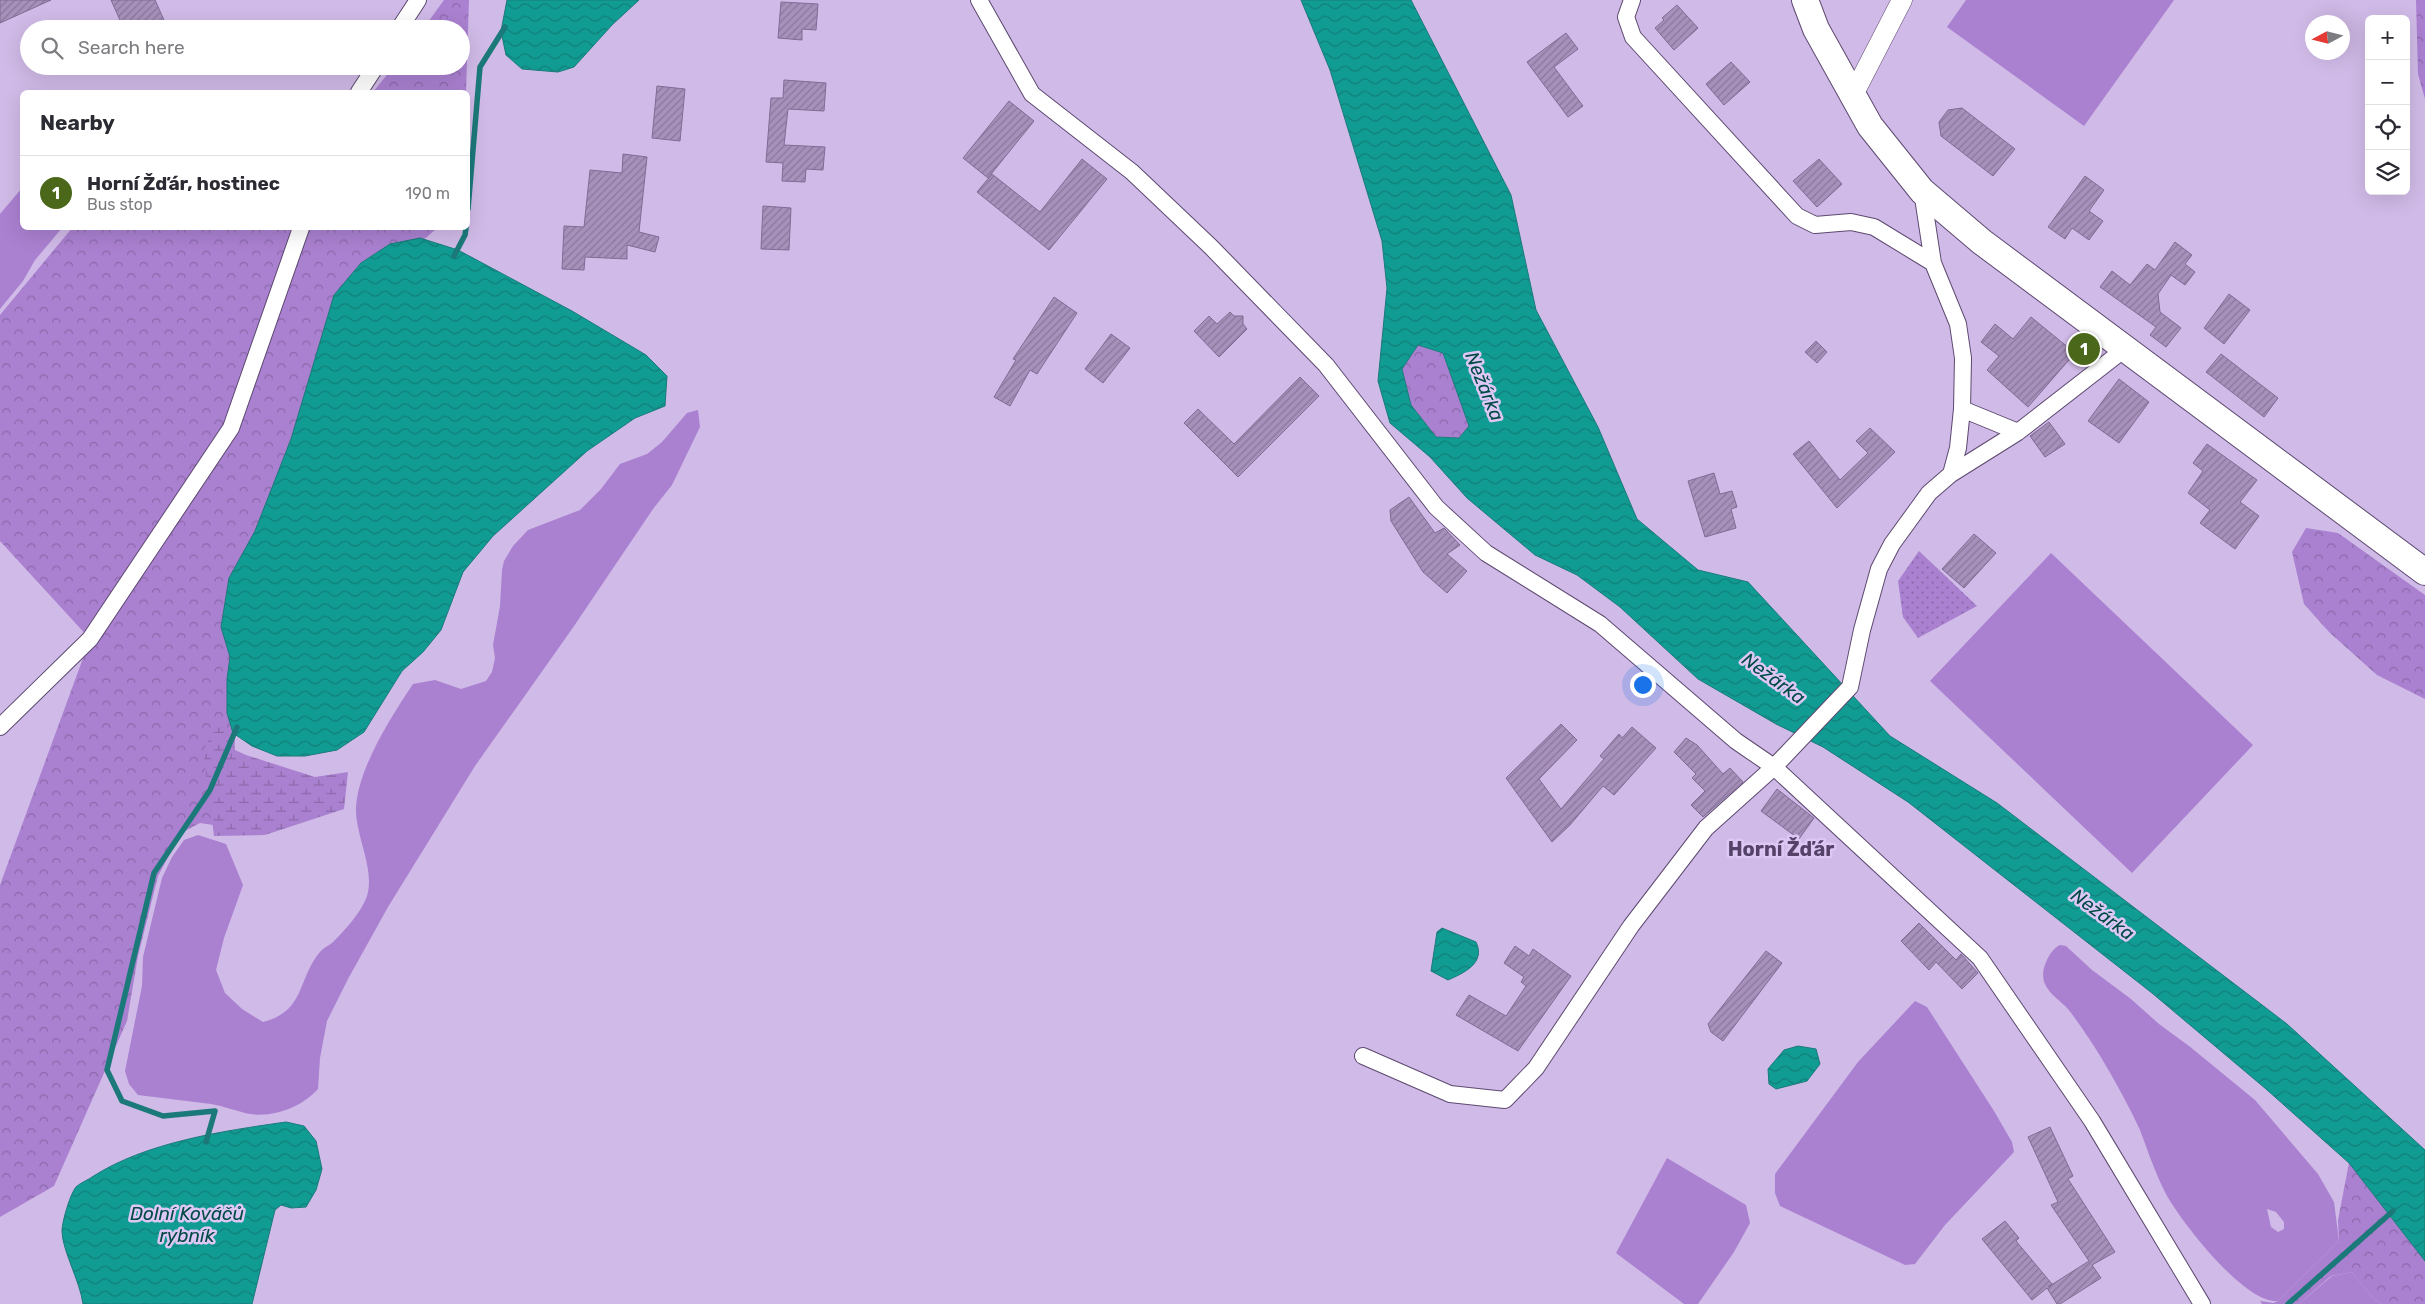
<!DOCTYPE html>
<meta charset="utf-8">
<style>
body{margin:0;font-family:Rubik,sans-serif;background:#f7f7f7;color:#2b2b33}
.controls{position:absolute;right:15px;top:15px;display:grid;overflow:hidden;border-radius:8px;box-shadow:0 5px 20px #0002}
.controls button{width:45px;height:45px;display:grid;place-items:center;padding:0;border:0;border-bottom:1px solid #e1e1e2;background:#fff;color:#2b2b33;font:25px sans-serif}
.compass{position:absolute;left:2305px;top:15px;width:45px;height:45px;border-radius:50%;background:#fff;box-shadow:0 5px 20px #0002;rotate:263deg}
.you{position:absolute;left:1642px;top:684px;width:18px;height:18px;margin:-12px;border:4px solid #fff;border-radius:50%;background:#1a73e8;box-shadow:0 0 0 8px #1a73e833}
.badge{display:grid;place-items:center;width:32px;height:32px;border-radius:50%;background:#4b671a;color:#fff;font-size:16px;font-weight:700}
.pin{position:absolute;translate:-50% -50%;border:2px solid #fff;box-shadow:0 1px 5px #0006}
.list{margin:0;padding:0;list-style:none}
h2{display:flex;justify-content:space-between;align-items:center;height:65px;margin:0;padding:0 20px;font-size:21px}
h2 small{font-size:16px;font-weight:400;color:#7c7c81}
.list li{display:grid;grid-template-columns:32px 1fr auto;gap:15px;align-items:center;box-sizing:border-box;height:75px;padding:0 20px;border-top:1px solid #e1e1e2}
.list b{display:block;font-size:19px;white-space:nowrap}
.list p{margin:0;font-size:16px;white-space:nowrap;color:#7c7c81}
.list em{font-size:16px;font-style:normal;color:#7c7c81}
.icon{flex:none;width:28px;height:28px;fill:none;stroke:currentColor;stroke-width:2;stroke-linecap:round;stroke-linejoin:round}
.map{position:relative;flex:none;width:2425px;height:1304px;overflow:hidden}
.search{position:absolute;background:#fff;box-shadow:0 5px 20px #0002;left:20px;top:20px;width:450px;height:55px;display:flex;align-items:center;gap:12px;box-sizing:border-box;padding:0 18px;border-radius:28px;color:#7c7c81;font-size:19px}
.panel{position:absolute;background:#fff;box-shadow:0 5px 20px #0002;left:20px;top:90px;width:450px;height:140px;border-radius:8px}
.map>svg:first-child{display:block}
.grass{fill:#aa80d0;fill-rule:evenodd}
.forest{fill:url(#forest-crowns)}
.wetland{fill:url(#wetland-marsh)}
.park{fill:url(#park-dots)}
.water{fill:url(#water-waves);stroke:#1b7a79;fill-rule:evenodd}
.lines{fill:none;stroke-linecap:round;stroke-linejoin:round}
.stream{stroke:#1b7a79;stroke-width:5.5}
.building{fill:url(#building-hatch);stroke:#806b94}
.minor-casing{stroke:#5d4970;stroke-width:18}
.tertiary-casing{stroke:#5d4970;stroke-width:21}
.primary-casing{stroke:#5d4970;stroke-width:28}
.minor{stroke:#fff;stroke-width:16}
.tertiary{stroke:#fff;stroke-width:20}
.primary{stroke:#fff;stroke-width:26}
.labels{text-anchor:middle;stroke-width:5;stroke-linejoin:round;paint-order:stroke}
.water-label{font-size:19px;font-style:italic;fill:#004a45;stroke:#ddc7f4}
.quarter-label{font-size:20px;font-weight:bold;fill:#554268;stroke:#ddc7f4}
</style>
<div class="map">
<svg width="2425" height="1304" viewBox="0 0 2425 1304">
<defs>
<pattern id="forest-crowns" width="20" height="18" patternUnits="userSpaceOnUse" patternTransform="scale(1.25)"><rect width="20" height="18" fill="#aa80d0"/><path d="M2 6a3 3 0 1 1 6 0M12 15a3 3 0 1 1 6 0" fill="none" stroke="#8b69aa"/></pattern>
<pattern id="wetland-marsh" width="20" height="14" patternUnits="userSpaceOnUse" patternTransform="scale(1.25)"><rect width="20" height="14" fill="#aa80d0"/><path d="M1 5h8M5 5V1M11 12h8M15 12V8" fill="none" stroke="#8b69aa"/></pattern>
<pattern id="park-dots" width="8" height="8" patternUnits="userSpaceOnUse" patternTransform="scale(1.25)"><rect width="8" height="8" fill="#aa80d0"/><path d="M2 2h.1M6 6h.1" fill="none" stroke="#8b69aa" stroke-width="1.8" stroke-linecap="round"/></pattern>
<pattern id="water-waves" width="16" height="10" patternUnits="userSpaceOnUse" patternTransform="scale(1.25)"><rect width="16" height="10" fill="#119c93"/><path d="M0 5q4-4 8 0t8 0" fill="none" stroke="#117f79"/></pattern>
<pattern id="building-hatch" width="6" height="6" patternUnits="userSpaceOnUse" patternTransform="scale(1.25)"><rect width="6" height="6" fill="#a791bc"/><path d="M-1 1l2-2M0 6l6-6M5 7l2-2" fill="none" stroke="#89779a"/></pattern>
</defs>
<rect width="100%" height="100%" fill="#d0bae7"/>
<path class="grass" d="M1966,0H2174L2084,126L1947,27Z
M22,188V228H62L35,260L23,281L0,309V214Z
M698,410L700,427L672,485L653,509L572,629L475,766L388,907L348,979L327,1021L320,1058L318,1089C301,1108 271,1119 245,1113C233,1110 223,1106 211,1104C187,1101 162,1098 138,1095L129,1084L125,1071L142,986L143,957L162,878L172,857L184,840L198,835L226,844L243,885L224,938L216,970L225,993L242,1009L263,1022C306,1011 297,979 320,952C324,947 331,945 335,940C345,930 359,914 365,901C378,874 355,837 356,808C358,768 391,717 413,684L435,680L461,689L486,681L492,672L495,658L493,645L500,606L502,570L504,561L513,546L528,530L580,510L601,489L620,464L647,454L662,442L687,413Z
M2051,553L2253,745L2132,873L1930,681Z
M2060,945L2066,946L2092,970L2131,999L2159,1024L2189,1046L2255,1100L2318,1174L2334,1202L2339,1241L2278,1301C2244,1304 2180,1220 2166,1194C2155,1173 2148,1151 2140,1130C2129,1106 2116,1083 2102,1059C2093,1044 2079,1023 2068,1009C2061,1001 2049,994 2045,984C2039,972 2049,950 2060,945ZM2267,1209L2276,1212L2284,1222V1229L2278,1232L2271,1227Z
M1915,1001L1927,1007L1994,1111L2012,1142L2014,1152L1945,1225L1915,1264L1905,1265L1780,1206L1775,1193V1174L1858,1062Z
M1667,1158L1746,1205L1750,1223L1734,1252L1698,1304H1684L1616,1253Z
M2352,1272L2373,1298L2381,1304H2299L2332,1276Z"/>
<path class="forest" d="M444,0H469L466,92H373L394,66H461V29H423Z
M2416,0H2425V99L2418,74Z
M72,228H437L427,237L356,283L240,595L234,766L213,825L200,823L181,833L158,876L138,956L127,1021L54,1186L0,1217V885L90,639L0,541V315Z
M1418,345L1443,353L1469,426L1459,438L1436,437L1411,405L1402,369Z
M2306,528L2338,533L2425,595V699L2377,675L2329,632L2304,604L2292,552Z
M2349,1163L2425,1261V1304H2381L2373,1298L2352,1272L2331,1276L2299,1304H2262L2260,1301L2273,1303L2278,1301L2339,1241L2338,1220Z"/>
<path class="wetland" d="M218,722L235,750L246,755L315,777L348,772L344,809L265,835L214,836L203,751Z"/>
<path class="park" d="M1919,551L1977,606L1918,638L1903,617L1898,581Z"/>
<path class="water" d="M507,0H639L612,25L574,67L558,72L522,69L506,55L501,31Z
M1301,0H1411L1511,195L1536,310L1598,427L1637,519L1698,570L1748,582L1890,736L1997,803L2287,1024L2425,1150V1261L2349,1163L2266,1089L2152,993L1908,802L1823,747L1776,724L1698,679L1620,607L1577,575L1535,555L1467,498L1430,457L1390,423L1378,381L1387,288L1382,241L1330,70ZM1418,345L1443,353L1469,426L1459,438L1436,437L1411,405L1402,369Z
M420,238L458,250L572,311L646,355L667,376L665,406L635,418L587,451L493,536L463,572L441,630L423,652L402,671L364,732L337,750L305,756H277L252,746L233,733L227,713V679L230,657L221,627L229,578L255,531L291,439L334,295L361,263L390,244Z
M1442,928L1476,942C1486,963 1464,973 1448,980L1431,971L1437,932Z
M1798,1046L1816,1049L1820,1064L1807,1081L1776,1089L1769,1084L1768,1069L1784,1050Z
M286,1122L304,1126L316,1141L322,1169L316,1190L306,1207L291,1208L281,1205L275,1210L252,1304H83C80,1281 62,1250 62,1231C62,1222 70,1194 76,1187C80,1183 88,1180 92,1177C146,1142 223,1131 286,1122Z"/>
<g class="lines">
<path class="stream" d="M468,209L480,67L505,27
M454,256L465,235L466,228
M206,1142L215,1111L163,1116L122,1101L107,1070L154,873L210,790L237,727
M2288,1304L2393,1211"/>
</g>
<path class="building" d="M0,0H51L0,23Z
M111,0H155L168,29H124Z
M781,2L818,4L816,30L802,29V40L778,38Z
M1677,5L1698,28L1674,50L1655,28L1664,20L1662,18Z
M1566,33L1578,49L1554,67L1583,106L1568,117L1527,62Z
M1731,62L1750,82L1724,105L1706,84Z
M784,80L826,83L824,111L788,109L784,145L825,147L823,170L806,169L805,182L782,181L783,163L766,162L771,98H783Z
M657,86L685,89L680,141L652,138Z
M1009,101L1034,121L988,178L963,158Z
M1962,108L2015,149L1993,176L1941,136L1939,122L1948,110Z
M623,154L647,157L639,232L659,237L655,252L627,245V259L585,257L584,270L562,269L564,226L584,227L590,170L622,173Z
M1082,159L1107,179L1049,250L977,192L992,174L1040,212Z
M1819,159L1842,184L1817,207L1793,181Z
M2085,176L2104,190L2089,211L2103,221L2089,240L2072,228L2065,239L2048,227Z
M763,206L791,208L789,250L761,249Z
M2175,242L2192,255L2185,264L2195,272L2185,285L2171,275L2158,294L2160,312L2181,328L2166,347L2150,335L2156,327L2100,287L2112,271L2130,285L2147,264L2155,270Z
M2229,294L2250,310L2224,344L2204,328Z
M1054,297L1077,313L1037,374L1030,370L1010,406L994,397L1016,360L1013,359Z
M1230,312L1234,316H1243V324L1247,329L1219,357L1194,331L1209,316L1217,324Z
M2031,317L2075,353L2028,407L1987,370L1999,356L1981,342L1995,324L2013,339Z
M1111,334L1130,348L1103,383L1085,369Z
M1816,341L1827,352L1817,363L1805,352Z
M2221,354L2278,398L2264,417L2206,372Z
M1300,377L1319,396L1238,477L1184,423L1198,409L1234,444Z
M2119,379L2149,402L2119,443L2088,421Z
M2049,422L2065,444L2045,457L2030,436Z
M1870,428L1895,452L1837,508L1793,454L1809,441L1840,480L1868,453L1856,441Z
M2207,444L2257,480L2240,502L2259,516L2235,549L2200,523L2210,510L2188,493L2203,471L2193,463Z
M1714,473L1720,494L1732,491L1737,507L1731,509L1736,528L1705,537L1688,481Z
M1409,497L1435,533L1444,528L1460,545L1447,554L1467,571L1447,593L1423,572L1391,521L1390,510Z
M1974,534L1996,553L1964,588L1942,569Z
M1561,724L1577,740L1539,779L1561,809L1604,759L1600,756L1619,734L1622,738L1632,727L1656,748L1614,795L1603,786L1570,825L1552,842L1506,778Z
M1686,738L1697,745L1723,774L1730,768L1743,782L1703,817L1691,805L1705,791L1692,778L1696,774L1674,752Z
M1777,789L1814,818L1799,839L1761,811Z
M1919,923L1956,960L1961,954L1978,973L1962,989L1936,962L1929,970L1901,941Z
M1515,946L1529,956L1533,949L1571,976L1518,1051L1456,1015L1469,995L1506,1016L1526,986L1521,982L1524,977L1504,963Z
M1766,951L1782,963L1723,1041L1711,1032L1708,1024Z
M2050,1127L2073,1176L2068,1179L2115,1252L2092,1265L2101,1278L2060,1304H2057L2047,1288L2032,1300L1982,1239L2005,1221L2019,1238L2016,1241L2052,1284L2048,1287L2089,1261L2051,1205L2058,1202L2028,1137Z"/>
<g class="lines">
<defs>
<path id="minor" d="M979,0L1032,94L1132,172L1211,247L1326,365L1436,507L1486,553L1600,624L1736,741L1774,767L1980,958L2092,1121L2202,1304
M1632,0L1626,17L1633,37L1797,216L1815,225L1851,222L1874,227L1933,263
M399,29L418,0
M359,92L376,66
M1962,409L2018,432
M1951,474L2018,432L2126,348
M0,727L90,639L231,428L301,228
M1363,1056L1450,1094L1505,1100L1536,1068L1631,926L1706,828L1774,767L1850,687L1862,630L1879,569L1892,544L1929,493L1951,474L1958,448L1962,409L1963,358L1958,324L1933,263L1922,191"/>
<path id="tertiary" d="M1853,95L1902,0"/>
<path id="primary" d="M1805,0L1816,29L1870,126L1922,191L1982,242L2425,572"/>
</defs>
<use href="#minor" class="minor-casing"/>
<use href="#tertiary" class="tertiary-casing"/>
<use href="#primary" class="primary-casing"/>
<use href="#minor" class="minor"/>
<use href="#tertiary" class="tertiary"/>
<use href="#primary" class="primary"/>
</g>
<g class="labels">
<g class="water-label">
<text transform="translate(1485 386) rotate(68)" y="7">Nežárka</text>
<text transform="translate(1774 678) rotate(36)" y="7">Nežárka</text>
<text transform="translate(2103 914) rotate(36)" y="7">Nežárka</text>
<text x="187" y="1220">Dolní Kováčů<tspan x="187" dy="22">rybník</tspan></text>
</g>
<g class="quarter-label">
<text x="1781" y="856">Horní Žďár</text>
</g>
</g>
</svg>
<div class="controls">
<button>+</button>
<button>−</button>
<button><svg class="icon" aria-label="locate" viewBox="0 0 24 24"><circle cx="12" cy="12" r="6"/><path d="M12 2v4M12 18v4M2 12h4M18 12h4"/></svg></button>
<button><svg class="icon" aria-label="layers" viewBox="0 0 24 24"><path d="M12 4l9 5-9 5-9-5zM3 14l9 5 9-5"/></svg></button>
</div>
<svg class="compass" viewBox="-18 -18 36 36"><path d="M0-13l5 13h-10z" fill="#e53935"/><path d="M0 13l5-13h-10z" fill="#7c7c81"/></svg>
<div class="you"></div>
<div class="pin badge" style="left:2084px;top:349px">1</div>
<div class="search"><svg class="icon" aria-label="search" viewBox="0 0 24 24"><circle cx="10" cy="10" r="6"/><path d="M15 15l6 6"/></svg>Search here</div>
<section class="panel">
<h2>Nearby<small></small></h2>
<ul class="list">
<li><span class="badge">1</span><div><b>Horní Žďár, hostinec</b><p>Bus stop</p></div><em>190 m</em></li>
</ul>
</section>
</div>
